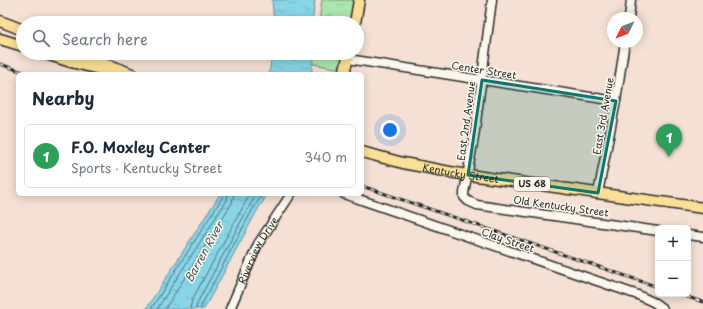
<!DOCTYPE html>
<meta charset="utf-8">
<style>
body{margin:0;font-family:"Playpen Sans",sans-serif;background:#f6f6f7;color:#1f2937}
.controls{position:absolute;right:12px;bottom:12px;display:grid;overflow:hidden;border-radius:6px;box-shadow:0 2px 10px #0003}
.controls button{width:36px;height:36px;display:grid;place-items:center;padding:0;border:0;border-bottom:1px solid #e0e1e3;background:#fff;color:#1f2937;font:20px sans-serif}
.compass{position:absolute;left:607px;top:12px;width:36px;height:36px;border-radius:50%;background:#fff;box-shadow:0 2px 10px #0003;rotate:228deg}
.you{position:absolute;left:390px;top:130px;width:14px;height:14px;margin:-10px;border:3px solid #fff;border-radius:50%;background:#1a73e8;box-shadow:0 0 0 6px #1a73e833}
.badge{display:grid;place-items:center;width:26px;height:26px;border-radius:50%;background:#7c3aed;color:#fff;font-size:13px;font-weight:700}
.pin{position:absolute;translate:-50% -33px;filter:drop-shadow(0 1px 2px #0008)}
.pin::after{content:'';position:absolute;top:21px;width:14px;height:12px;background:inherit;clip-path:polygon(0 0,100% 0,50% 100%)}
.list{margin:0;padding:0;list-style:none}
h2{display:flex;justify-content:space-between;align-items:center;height:52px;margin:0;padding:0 16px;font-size:17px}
h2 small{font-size:13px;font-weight:400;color:#747a83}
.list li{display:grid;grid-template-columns:26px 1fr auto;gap:12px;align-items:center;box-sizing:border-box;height:64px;margin:0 8px 8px;padding:0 8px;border:1px solid #e0e1e3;border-radius:6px}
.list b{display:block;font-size:15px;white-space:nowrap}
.list p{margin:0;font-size:13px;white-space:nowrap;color:#747a83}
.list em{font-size:13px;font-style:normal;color:#747a83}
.icon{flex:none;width:22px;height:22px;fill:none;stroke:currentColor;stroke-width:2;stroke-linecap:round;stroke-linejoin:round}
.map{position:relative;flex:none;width:703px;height:309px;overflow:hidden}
.search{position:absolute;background:#fff;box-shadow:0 2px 10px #0003;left:16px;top:16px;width:348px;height:44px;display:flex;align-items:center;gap:10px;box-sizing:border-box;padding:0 14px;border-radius:22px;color:#747a83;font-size:15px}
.panel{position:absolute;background:#fff;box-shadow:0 2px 10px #0003;left:16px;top:72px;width:348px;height:124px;border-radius:6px}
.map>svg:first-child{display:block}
.grass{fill:url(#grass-tufts);stroke:#6b896c}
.water{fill:url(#water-ripples);stroke:#63919c}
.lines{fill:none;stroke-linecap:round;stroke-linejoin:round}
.shore{stroke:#506f76;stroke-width:1}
.minor-casing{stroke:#2b2b2b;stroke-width:11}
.major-casing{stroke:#2b2b2b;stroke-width:13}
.minor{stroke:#fbf7ec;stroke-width:8}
.major{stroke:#fbdf96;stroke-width:10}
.rail-casing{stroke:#2b2b2b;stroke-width:3}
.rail{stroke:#fbf7ec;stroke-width:1.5;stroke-dasharray:4.5;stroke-linecap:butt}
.marked{fill:#0f766e;fill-opacity:0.2;stroke:#0f766e;stroke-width:3;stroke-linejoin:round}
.labels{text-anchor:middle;stroke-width:3;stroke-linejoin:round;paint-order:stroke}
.shield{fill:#fbf7ec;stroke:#696865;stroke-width:1}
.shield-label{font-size:9px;font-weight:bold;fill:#2b2b2b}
.street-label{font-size:10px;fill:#2b2b2b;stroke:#fbf7ec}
.water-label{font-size:11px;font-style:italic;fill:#42565a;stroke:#fbf7ec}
</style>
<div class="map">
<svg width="703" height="309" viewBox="0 0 703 309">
<defs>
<pattern id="grass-tufts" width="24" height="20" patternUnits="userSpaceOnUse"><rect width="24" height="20" fill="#abe7ad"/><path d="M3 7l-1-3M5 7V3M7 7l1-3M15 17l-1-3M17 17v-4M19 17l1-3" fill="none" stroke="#93c695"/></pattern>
<pattern id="water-ripples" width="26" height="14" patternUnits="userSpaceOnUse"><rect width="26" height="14" fill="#88d5e7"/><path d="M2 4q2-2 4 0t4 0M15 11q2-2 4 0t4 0" fill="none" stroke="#76b7c6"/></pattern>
</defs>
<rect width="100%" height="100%" fill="#f4e0d4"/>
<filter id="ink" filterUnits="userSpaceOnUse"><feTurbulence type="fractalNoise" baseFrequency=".025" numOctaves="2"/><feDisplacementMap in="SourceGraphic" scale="8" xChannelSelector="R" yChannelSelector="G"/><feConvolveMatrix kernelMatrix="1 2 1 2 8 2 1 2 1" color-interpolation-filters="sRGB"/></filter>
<g filter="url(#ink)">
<path class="grass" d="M322,0H354L350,23H319Z
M315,53H345L341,69L313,64Z"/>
<path class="water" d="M272,0H315L312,23H274Z
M272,53H312V74H269Z
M220,194H268L258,209L204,309H146Z"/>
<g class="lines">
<path class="shore" d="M151,309L222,198L223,194
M157,309L227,200L228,194
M165,309L232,203L234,194
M190,309L192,300L250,194
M196,309L197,303L250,205L257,194
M201,309V306L254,207L263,194"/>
<defs>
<g id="minor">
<path d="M492,0L474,138L464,193V197L468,201L477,205L658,231"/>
<path d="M629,18L631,0"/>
<path d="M348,59L616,101"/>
<path d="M598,193L616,101L625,42"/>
<path d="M344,194L638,295L655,303L663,309"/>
<path d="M688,235L703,237"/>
<path id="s1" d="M230,309L258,244L291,194"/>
</g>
<g id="major">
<path d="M0,21L23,30"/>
<path d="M355,23L359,0"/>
<path d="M0,39L23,46"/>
<path d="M43,53L71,62L119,74"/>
<path d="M79,53L132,74"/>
<path d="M344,74L349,53"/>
<path id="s2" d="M362,152L403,163L455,173L703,208"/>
</g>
</defs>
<use href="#minor" class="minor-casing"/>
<use href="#major" class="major-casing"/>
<use href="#minor" class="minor"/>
<use href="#major" class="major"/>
<defs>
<path id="rail" d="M0,64L29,74
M362,186L658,287
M678,294L703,302"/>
</defs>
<use href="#rail" class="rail-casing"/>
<use href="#rail" class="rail"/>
</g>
</g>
<path class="marked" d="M482,80L616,101L598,193L468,175Z"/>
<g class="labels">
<rect class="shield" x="514" y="177" width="36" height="14" rx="3"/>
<g class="shield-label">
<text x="532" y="187">US 68</text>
</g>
<g class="street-label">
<text transform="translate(484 70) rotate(9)" y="4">Center Street</text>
<text transform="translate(603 116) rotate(-80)" y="4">East 3rd Avenue</text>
<text transform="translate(466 121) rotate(-82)" y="4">East 2nd Avenue</text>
<text dy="4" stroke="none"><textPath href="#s2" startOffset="101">Kentucky Street</textPath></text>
<text transform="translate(561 206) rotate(8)" y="4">Old Kentucky Street</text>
<text transform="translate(508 240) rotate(19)" y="4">Clay Street</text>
<text dy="4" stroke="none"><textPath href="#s1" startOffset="65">Riverview Drive</textPath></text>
</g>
<g class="water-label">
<text transform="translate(204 252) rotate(-61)" y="4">Barren River</text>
</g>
</g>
</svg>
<div class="controls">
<button>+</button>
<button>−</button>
</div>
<svg class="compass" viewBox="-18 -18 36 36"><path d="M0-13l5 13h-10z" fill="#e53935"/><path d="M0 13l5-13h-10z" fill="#747a83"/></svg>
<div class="you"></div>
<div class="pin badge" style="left:669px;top:157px;background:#2e9e5b">1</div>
<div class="search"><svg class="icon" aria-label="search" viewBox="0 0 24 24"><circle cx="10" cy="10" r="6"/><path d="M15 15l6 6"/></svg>Search here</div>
<section class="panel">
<h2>Nearby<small></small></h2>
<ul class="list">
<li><span class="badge" style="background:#2e9e5b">1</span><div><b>F.O. Moxley Center</b><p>Sports · Kentucky Street</p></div><em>340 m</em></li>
</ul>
</section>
</div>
